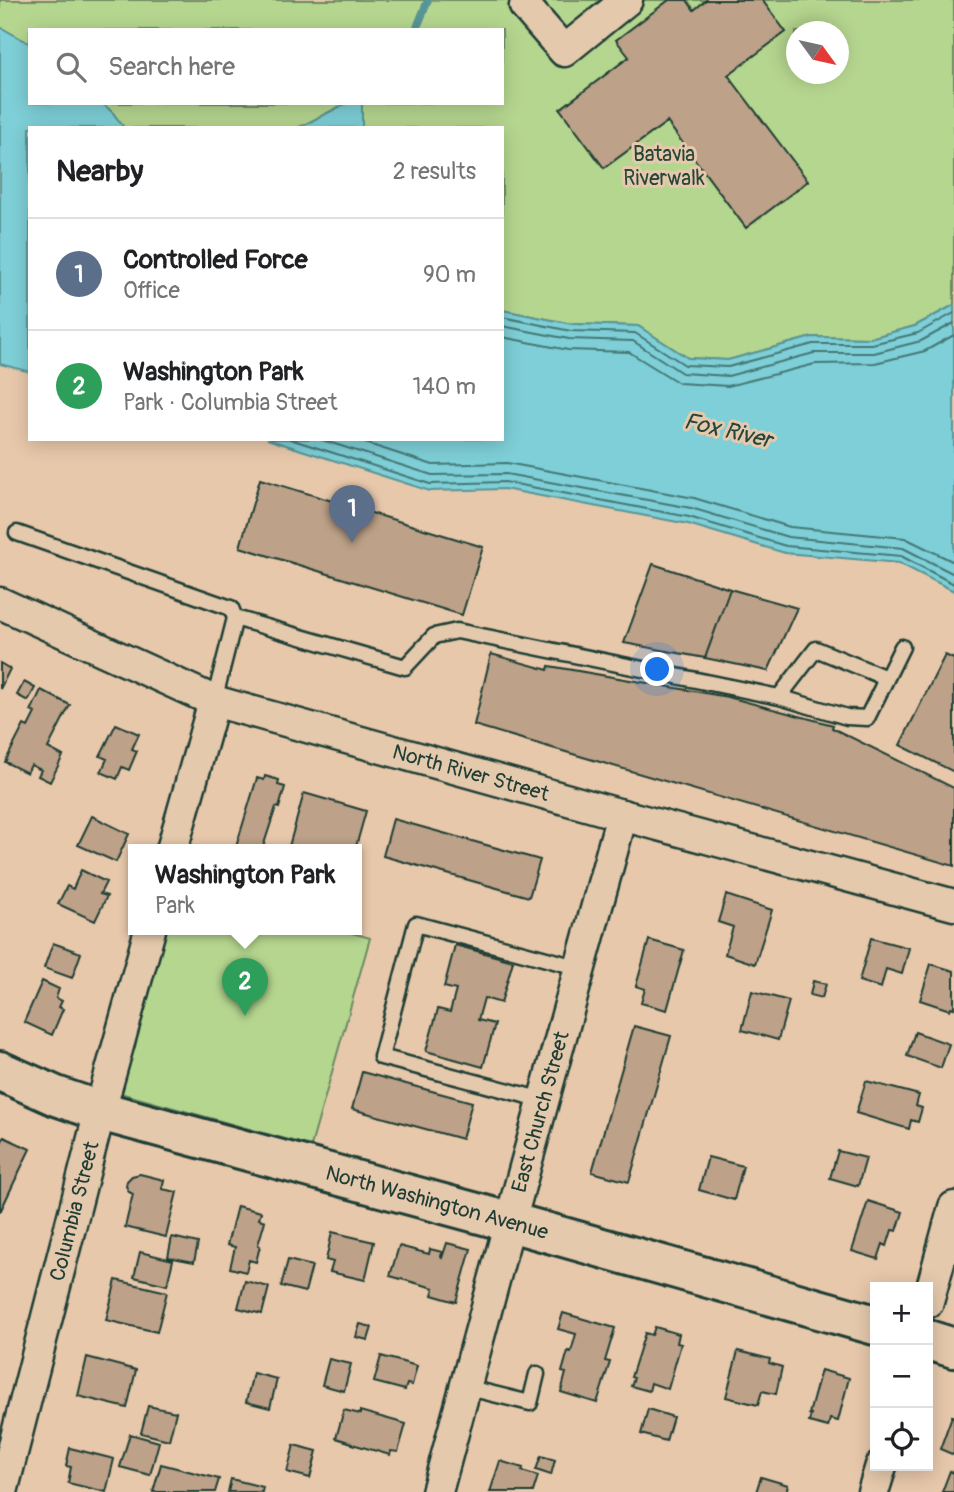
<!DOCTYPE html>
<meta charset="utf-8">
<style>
body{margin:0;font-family:Pangolin,sans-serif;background:#f6f6f6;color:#202124}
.controls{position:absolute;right:21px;bottom:21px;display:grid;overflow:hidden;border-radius:0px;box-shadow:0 4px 18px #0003}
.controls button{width:63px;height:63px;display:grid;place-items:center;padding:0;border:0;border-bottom:2px solid #e0e0e0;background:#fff;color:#202124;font:35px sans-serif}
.compass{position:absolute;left:786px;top:21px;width:63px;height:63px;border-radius:50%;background:#fff;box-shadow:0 4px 18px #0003;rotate:123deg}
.you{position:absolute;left:658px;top:670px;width:24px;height:24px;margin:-18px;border:5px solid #fff;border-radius:50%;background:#1a73e8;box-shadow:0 0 0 10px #1a73e833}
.badge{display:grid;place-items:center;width:46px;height:46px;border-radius:50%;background:#db2777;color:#fff;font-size:23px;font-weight:700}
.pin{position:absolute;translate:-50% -58px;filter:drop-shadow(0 2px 4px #0008)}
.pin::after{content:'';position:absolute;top:37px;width:24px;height:21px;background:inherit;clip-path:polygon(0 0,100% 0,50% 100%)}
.popup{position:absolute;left:128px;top:844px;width:234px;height:91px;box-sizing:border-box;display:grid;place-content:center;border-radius:0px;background:#fff;filter:drop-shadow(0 2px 5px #0005);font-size:23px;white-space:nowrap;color:#757577}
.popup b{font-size:26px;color:#202124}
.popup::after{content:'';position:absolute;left:50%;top:100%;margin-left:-14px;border:14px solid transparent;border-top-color:#fff}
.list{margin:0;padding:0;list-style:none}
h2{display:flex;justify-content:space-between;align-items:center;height:91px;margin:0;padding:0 28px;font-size:30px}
h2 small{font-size:23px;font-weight:400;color:#757577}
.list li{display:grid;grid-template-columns:46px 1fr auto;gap:21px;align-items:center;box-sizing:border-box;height:112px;padding:0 28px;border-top:2px solid #e0e0e0}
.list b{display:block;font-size:26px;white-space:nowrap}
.list p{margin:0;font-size:23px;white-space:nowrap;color:#757577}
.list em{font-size:23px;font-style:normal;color:#757577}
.icon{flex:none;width:38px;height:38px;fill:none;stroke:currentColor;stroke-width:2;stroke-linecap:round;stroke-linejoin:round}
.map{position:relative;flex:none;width:954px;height:1492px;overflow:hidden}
.search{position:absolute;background:#fff;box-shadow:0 4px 18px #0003;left:28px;top:28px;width:476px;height:77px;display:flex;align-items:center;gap:18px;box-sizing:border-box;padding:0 24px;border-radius:0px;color:#757577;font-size:26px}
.panel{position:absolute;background:#fff;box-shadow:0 4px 18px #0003;left:28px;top:126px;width:476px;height:315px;border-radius:0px}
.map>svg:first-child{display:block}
.green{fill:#b5d68f;stroke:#6a8a62;stroke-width:2;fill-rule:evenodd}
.water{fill:#7ecfd7;stroke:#589596;stroke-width:2}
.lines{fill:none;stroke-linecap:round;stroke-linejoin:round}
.shore{stroke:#457775;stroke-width:2}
.stream{stroke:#589596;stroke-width:8}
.building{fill:#bda188;stroke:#1f3d34;stroke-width:2}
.service-casing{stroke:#1f3d34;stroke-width:19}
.minor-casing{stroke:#1f3d34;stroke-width:35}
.secondary-casing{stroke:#1f3d34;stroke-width:44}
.service{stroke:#e5c9ac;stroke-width:14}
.minor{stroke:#e5c9ac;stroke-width:30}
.secondary{stroke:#e5c9ac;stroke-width:38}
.labels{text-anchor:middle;stroke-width:6;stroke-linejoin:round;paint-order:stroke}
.park-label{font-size:21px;fill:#264539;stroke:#e5c9ac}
.street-label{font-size:21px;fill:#1f3d34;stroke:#e5c9ac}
.water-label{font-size:23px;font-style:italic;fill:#24443c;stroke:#e5c9ac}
</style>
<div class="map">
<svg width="954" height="1492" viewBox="0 0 954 1492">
<rect width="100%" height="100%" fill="#e8c8ab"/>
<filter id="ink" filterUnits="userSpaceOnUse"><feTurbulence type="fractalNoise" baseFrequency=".0143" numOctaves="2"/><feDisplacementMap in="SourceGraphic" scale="14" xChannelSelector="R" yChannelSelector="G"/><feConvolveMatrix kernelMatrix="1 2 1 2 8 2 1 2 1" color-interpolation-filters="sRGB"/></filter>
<g filter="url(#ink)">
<path class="green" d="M0,0H954V305L915,326L870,338L812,337L728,360L688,358L638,326L572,324L502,310V128H362L361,103H502V30H30V44L0,27ZM796,32H838V74H796Z
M102,103H347L298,128H124L113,113Z
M166,930H342L370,938L311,1146L120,1093Z"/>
<path class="water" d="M0,27L30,44V103H102L113,113L124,128H30V372L0,364Z
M347,103H362V128H298Z
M954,305V591L899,563L785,553L688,524L504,489L430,491L267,439H502V310L572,324L638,326L688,358L728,360L812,337L870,338L915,326Z"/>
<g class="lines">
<path class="shore" d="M502,317L571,331L635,333L685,365L728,367L813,344H872L918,333L954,313
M502,326L569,339L633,341L682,373L728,376L814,353H874L921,341L954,323
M502,337L568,350L629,352L679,383L728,386L815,364L875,363L925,351L954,335
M290,439L430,484L505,482L689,517L786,546L901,556L954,584
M319,439L432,475L506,474L691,508L788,537L903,548L954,574
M353,439L433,465L507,463L694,498L790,527L905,538L954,562"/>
<path class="stream" d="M416,30L428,0"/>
</g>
<path class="building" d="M669,0H687L694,10L706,0H762L786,32L728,75L808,181L746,228L667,122L604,168L560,109L629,57L616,40Z
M260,479L483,547L462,615L240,547Z
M653,564L730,589L705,658L624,643Z
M730,589L797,608L768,671L705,658Z
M491,654L548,670L549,666L728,697L833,725L832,728L954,788V866L474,725Z
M945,655L954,659V772L900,745Z
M0,663L10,669L0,689Z
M24,682L35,688L28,701L17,695Z
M41,690L70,705L48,748L63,756L50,782L38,776L41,770L31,765L27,773L5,762L24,725L28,727L35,713L31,711Z
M116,724L139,734L132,749L137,751L129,770L122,767L117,779L101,772L107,759L100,756Z
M265,776L279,780L278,785L285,787L279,808L276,807L262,850H235L257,778L264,780Z
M304,793L366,811L355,850H288Z
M92,816L129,834L116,862L78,845Z
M393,819L540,860L529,897L383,856Z
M81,870L106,882L100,894L107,896L95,921L58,904L67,886L73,889Z
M726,895L772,910L755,964L725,954L733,927L718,922Z
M871,938L909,948L902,974L886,969L881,988L859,981Z
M649,940L684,950L667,1010L641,1003L645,989L636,986Z
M53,943L81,953L72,978L44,968Z
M455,945L513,961L501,1003L484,998L478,1020L495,1024L483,1067L426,1051L438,1009L450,1012L456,990L444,987Z
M931,964L954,971V1008L951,1007L950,1010L920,1000Z
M42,981L59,989L56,998L62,1001L59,1007L63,1009L52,1035L24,1022Z
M813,981L826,984L822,998L810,995Z
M752,991L789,1001L778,1040L742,1030Z
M634,1026L671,1036L629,1182L592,1172Z
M915,1032L949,1044L941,1068L907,1056Z
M362,1072L472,1102L462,1139L352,1109Z
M866,1081L919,1095L916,1106L922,1108L918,1122L911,1120L909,1129L856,1113Z
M4,1137L30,1149L0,1212V1145Z
M838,1151L866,1158L858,1186L830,1178Z
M708,1157L743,1166L734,1200L699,1190Z
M140,1174L164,1180L162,1189L177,1192L166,1237L125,1227L133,1194L129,1192L126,1186L127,1181L132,1176Z
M868,1201L903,1212L897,1231L892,1230L887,1246L883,1244L878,1259L852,1251Z
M237,1206L261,1212L259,1219L265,1221L258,1245L260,1246L256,1262L249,1260L246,1272L230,1268L235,1247L227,1245Z
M332,1232L374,1242L365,1280L330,1272L333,1262L326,1260Z
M172,1237L198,1243L194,1262L168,1257Z
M447,1243L471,1249L456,1302L432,1295L434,1288L390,1276L399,1246L429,1254L430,1249L442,1252L441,1257L442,1258Z
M140,1252L173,1260L167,1285L134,1277Z
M288,1260L312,1266L305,1292L281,1286Z
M116,1280L167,1292L157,1332L106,1320Z
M245,1281L269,1287L262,1314L238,1308Z
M563,1313L615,1328L605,1361L610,1362L597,1403L561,1392L566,1373L562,1372L568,1351L571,1352L576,1334L558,1329Z
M360,1324L372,1327L368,1340L356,1337Z
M655,1327L679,1334L677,1343L681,1344L668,1389L651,1383L649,1391L631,1386L634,1378L631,1377L645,1333L652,1335Z
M738,1351L770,1359L769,1363L782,1367L776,1394L762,1391L758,1405L726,1397Z
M381,1356L417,1366L412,1385L407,1384L405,1390L374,1382Z
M87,1357L136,1370L127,1408L78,1396Z
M329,1359L351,1364L344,1391L322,1385Z
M821,1370L849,1378L838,1421L830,1419L828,1427L809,1422L811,1414H809Z
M253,1373L277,1379L270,1408L246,1402Z
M148,1406L176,1412L169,1440L141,1433Z
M648,1409L673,1417L666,1441L641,1434Z
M344,1410L360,1414V1411L406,1424L398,1452L391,1451L390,1455L352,1444V1443L336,1438Z
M952,1416L954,1417V1455L940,1449Z
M130,1434L159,1442L150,1475L120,1467Z
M294,1445L317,1451L310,1478L287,1472Z
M70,1448L114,1459L106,1492L68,1483L71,1467L66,1466Z
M541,1456L555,1460L551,1475L536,1470Z
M500,1461L523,1468L522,1471L538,1476L533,1492H490Z
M161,1464L219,1479L215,1492H153Z
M950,1471L954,1473V1492H942Z
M761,1477L788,1485L786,1492H756Z
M231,1479L263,1487L262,1492H228Z"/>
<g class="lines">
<defs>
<path id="service" d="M17,533L231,608L235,618L214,701
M235,618L405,667L434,636L457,631L779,697L847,717L867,718L902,647
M779,697L816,649L886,678
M543,1100L381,1057L416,924L580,968
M465,1387L530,1403L537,1374"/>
<g id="minor">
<path d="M527,0L525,6L564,51L627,0"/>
<path id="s1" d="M0,603L214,701L622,815L954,905"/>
<path d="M172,850L214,701"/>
<path d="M928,1302L954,1207"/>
<path id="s2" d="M2,1492L100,1111L150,930"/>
<path id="s3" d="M437,1492L502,1251L622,815"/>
<path d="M873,1492L881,1466"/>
</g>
<g id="secondary">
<path id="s4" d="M0,1071L56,1096L100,1111L510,1222L875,1325"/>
<path d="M928,1340L954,1348"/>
</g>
</defs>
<use href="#service" class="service-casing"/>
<use href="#minor" class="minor-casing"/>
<use href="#secondary" class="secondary-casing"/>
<use href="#service" class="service"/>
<use href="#minor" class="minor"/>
<use href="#secondary" class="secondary"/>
</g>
</g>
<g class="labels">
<g class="park-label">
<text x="664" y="161">Batavia<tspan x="664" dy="24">Riverwalk</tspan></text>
</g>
<g class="street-label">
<text dy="7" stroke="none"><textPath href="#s1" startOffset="502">North River Street</textPath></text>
<text dy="7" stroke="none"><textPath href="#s3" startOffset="394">East Church Street</textPath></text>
<text dy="7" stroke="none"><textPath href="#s4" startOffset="457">North Washington Avenue</textPath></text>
<text dy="7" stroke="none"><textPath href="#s2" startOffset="290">Columbia Street</textPath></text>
</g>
<g class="water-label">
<text transform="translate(728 430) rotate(13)" y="8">Fox River</text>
</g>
</g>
</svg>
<div class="controls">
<button>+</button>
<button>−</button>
<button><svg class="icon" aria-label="locate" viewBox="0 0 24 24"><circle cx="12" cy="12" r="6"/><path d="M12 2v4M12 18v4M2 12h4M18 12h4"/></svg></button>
</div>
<svg class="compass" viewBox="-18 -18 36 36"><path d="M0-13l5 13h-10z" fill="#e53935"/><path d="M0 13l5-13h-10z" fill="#757577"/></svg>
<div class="you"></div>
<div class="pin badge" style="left:352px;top:543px;background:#5c6f8a">1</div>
<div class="pin badge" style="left:245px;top:1016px;background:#2e9e5b">2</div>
<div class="popup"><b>Washington Park</b>Park</div>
<div class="search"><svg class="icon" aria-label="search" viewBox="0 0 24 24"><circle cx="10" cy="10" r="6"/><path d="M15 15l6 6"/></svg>Search here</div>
<section class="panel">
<h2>Nearby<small>2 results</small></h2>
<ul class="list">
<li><span class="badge" style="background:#5c6f8a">1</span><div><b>Controlled Force</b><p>Office</p></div><em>90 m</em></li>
<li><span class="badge" style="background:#2e9e5b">2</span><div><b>Washington Park</b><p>Park · Columbia Street</p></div><em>140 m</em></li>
</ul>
</section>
</div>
